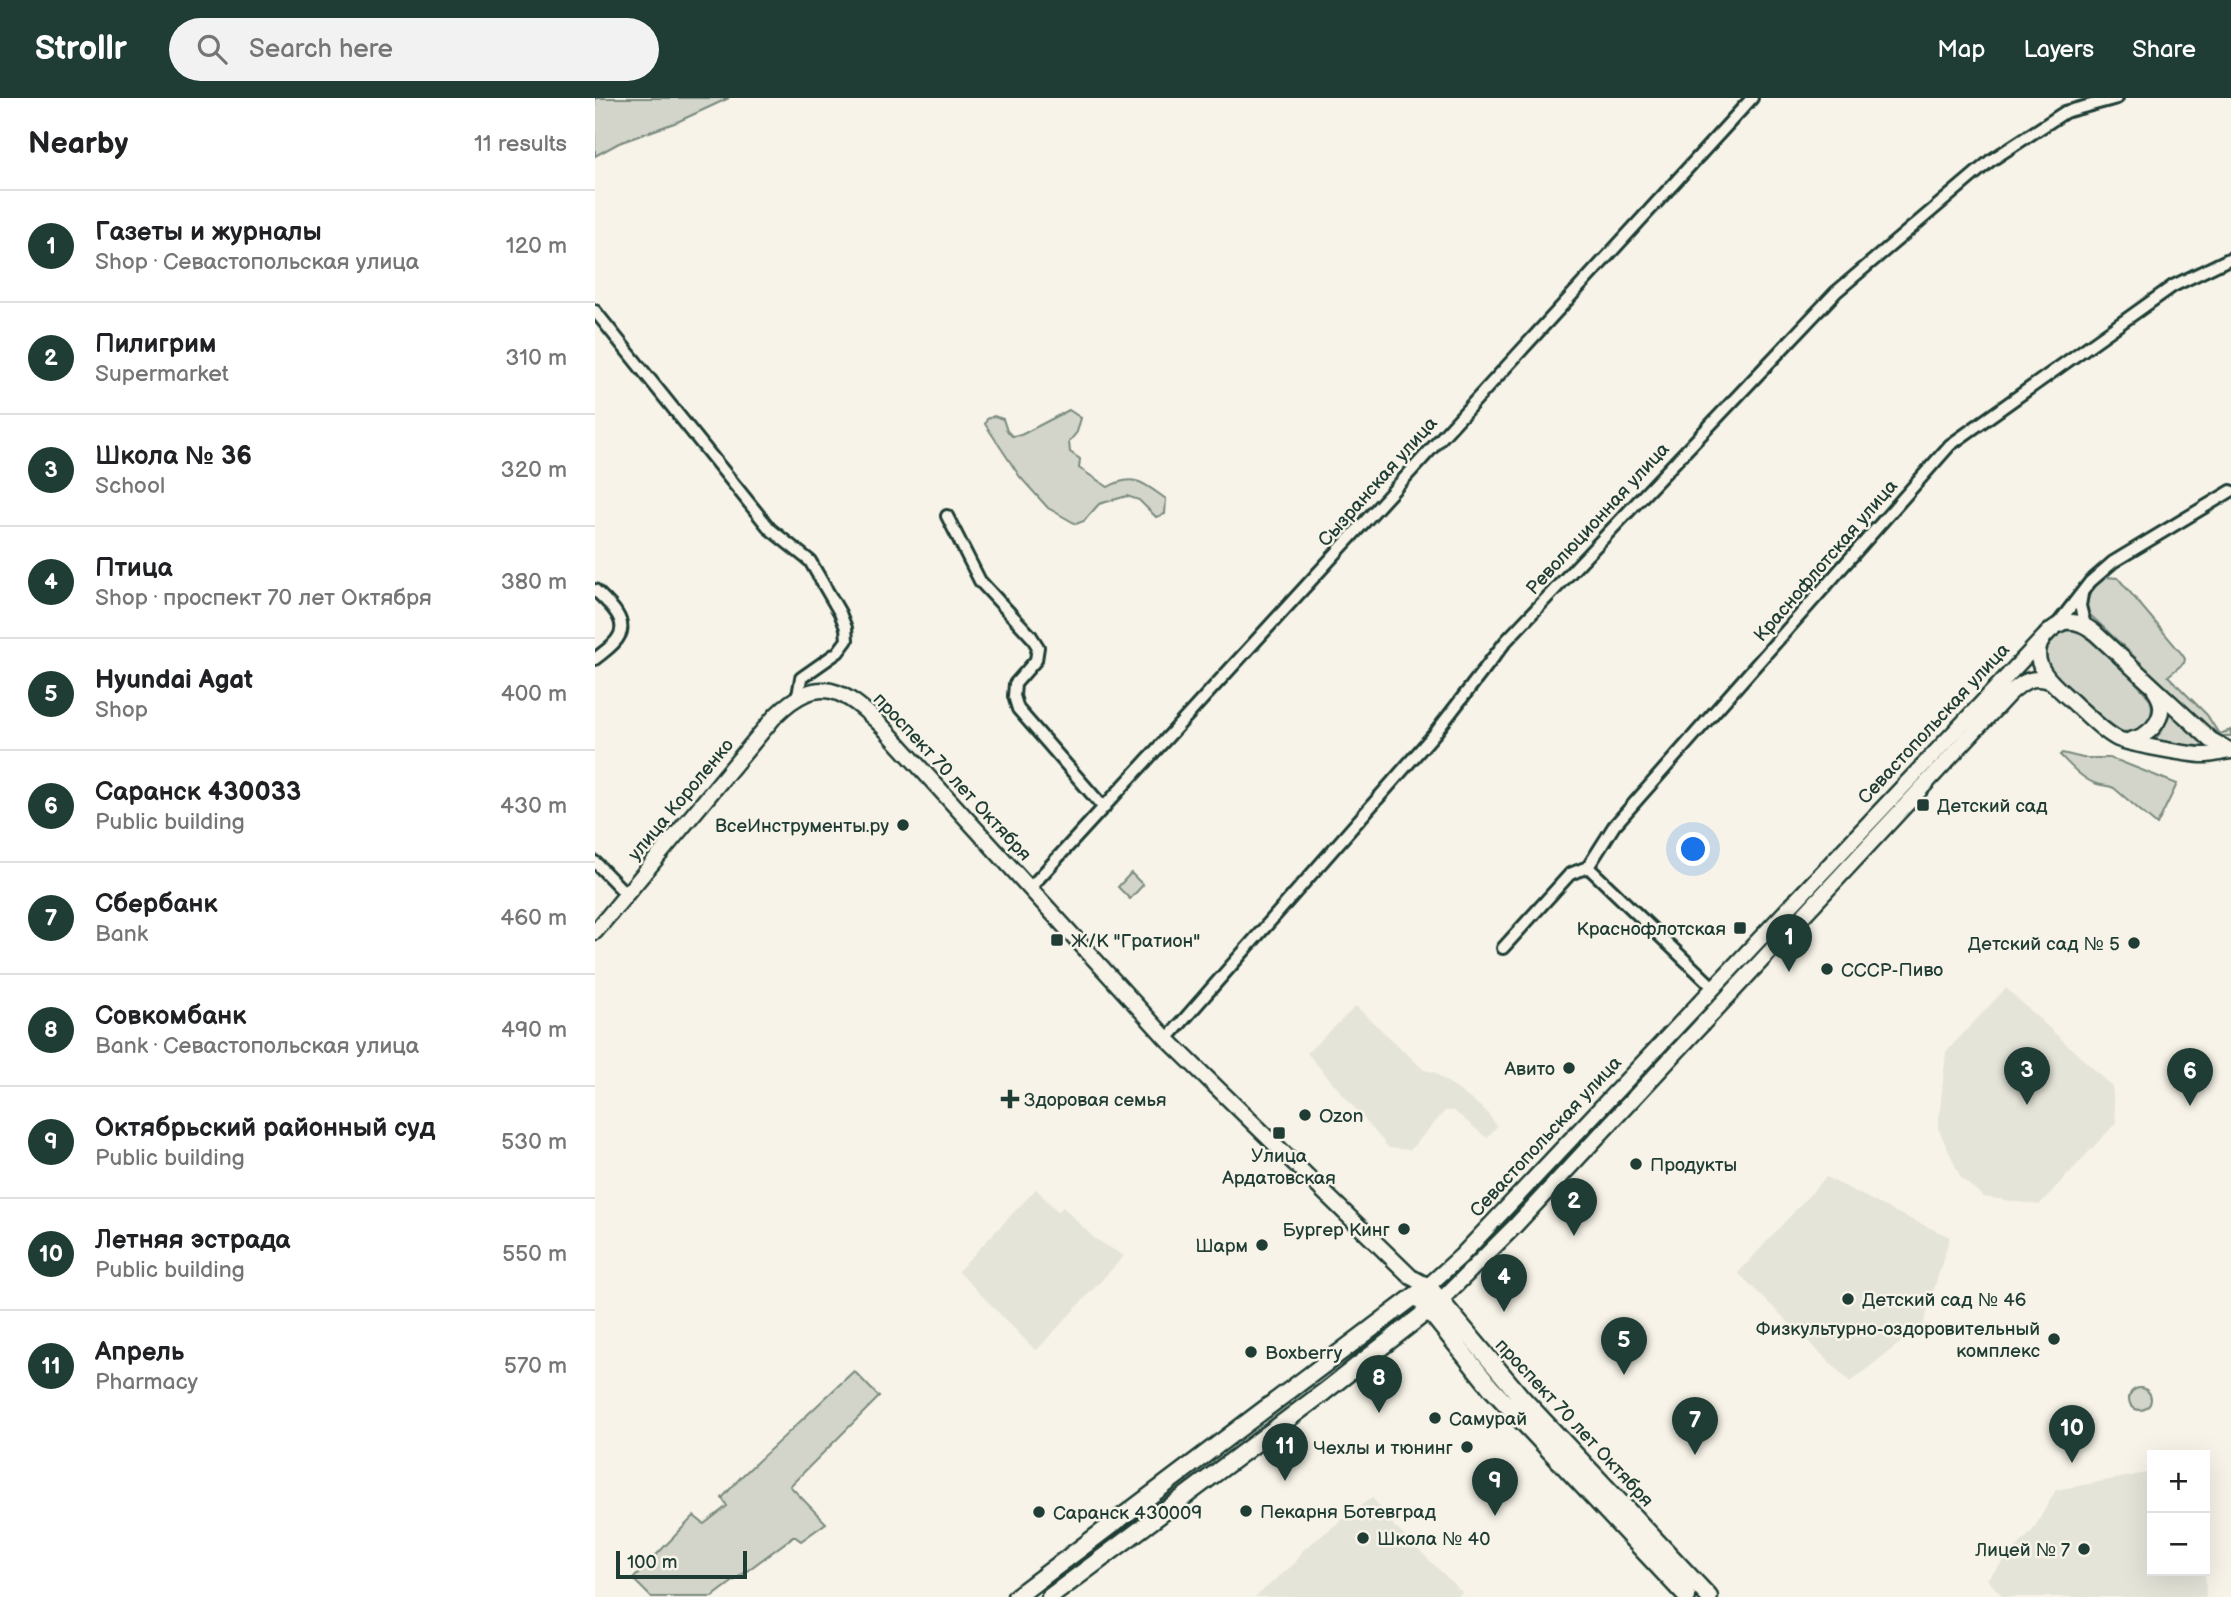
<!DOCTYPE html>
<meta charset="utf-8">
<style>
body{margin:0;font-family:"Balsamiq Sans",sans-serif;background:#f2f2f2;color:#202124}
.controls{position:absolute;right:21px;bottom:21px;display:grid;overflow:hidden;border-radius:0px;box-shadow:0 7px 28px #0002}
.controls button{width:63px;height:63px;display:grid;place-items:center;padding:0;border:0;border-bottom:2px solid #e0e0e0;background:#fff;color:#202124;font:35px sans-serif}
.scale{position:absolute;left:21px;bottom:18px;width:131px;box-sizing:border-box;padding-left:7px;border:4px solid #1f3d34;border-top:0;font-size:19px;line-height:24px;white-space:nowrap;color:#1f3d34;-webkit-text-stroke:5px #f7f3e8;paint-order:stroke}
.you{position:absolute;left:1099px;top:752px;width:24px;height:24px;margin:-18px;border:5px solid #fff;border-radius:50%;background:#1a73e8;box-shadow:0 0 0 10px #1a73e833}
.badge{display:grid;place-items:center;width:46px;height:46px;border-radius:50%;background:#1f3d34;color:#fff;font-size:23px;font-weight:700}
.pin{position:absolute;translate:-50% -58px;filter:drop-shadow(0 2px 4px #0008)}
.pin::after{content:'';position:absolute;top:37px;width:24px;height:21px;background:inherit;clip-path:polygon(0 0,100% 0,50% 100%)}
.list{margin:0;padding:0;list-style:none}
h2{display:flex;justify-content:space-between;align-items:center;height:91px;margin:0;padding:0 28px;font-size:30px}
h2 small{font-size:23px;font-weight:400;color:#757577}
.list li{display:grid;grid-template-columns:46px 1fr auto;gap:21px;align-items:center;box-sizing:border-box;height:112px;padding:0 28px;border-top:2px solid #e0e0e0}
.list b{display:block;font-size:26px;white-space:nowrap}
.list p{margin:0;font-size:23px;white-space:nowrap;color:#757577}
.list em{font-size:23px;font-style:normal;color:#757577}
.icon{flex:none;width:38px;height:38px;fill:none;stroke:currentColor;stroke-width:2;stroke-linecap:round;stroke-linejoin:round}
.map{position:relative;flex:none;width:1636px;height:1499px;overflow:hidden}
header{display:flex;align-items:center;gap:42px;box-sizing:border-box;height:98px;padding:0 35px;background:#1f3d34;color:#fff}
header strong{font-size:33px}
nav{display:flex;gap:38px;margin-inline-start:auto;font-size:24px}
.search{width:490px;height:63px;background:#f2f2f2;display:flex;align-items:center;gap:18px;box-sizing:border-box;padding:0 24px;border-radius:38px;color:#757577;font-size:26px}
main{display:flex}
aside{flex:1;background:#fff}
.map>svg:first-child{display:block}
.built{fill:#e5e4d9}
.green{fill:#d3d5ca;stroke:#79897f;stroke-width:2}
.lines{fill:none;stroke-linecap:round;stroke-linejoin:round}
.minor-casing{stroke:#1f3d34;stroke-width:16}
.tertiary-casing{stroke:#1f3d34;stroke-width:19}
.secondary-casing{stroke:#1f3d34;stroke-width:21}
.minor{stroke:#f7f3e8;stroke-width:10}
.tertiary{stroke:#f7f3e8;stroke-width:14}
.secondary{stroke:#f7f3e8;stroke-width:16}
.poi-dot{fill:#1f3d34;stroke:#f7f3e8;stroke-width:2.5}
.labels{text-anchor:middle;stroke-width:5;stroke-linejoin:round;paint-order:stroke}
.street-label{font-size:19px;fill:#1f3d34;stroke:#f7f3e8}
.poi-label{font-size:19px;fill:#1f3d34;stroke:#f7f3e8;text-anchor:start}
</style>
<header>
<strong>Strollr</strong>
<div class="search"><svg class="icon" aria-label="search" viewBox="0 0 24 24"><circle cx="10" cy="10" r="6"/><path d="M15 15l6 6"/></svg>Search here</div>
<nav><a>Map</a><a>Layers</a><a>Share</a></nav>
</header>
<main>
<aside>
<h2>Nearby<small>11 results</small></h2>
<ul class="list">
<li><span class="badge">1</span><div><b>Газеты и журналы</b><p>Shop · Севастопольская улица</p></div><em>120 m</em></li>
<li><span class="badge">2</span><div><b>Пилигрим</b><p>Supermarket</p></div><em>310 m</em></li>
<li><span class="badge">3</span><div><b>Школа № 36</b><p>School</p></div><em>320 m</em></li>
<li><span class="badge">4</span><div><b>Птица</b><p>Shop · проспект 70 лет Октября</p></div><em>380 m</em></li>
<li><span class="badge">5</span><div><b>Hyundai Agat</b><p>Shop</p></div><em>400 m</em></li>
<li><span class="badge">6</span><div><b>Саранск 430033</b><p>Public building</p></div><em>430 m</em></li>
<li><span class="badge">7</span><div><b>Сбербанк</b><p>Bank</p></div><em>460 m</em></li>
<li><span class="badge">8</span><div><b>Совкомбанк</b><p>Bank · Севастопольская улица</p></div><em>490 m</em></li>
<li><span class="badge">9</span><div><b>Октябрьский районный суд</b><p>Public building</p></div><em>530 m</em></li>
<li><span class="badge">10</span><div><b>Летняя эстрада</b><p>Public building</p></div><em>550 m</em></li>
<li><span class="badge">11</span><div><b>Апрель</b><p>Pharmacy</p></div><em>570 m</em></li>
</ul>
</aside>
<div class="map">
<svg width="1636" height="1499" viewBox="0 0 1636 1499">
<rect width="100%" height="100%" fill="#f7f3e8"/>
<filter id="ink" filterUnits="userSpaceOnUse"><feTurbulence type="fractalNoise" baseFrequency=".0143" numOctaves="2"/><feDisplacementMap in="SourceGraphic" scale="14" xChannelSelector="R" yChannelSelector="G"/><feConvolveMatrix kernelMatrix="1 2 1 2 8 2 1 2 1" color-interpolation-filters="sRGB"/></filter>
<g filter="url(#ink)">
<path class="built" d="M1411,890L1517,988L1521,1025L1444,1107L1389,1099L1366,1080L1343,1030L1351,954Z
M761,908L829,972L839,974L890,1012L902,1028L892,1040L859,1013H850L815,1052L794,1050L712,955Z
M1231,1079L1298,1113L1355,1139L1328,1227L1255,1284L1143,1175Z
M441,1091L463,1114L468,1109L499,1140L529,1158L441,1253L363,1173Z
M1557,1374V1473H1610V1469L1611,1499H1408L1392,1481L1438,1432L1461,1392Z
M777,1399L800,1429L867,1494L862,1499H660L700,1465L708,1452Z"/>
<path class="green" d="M0,0H134L82,24L24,45L0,58Z
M474,312L486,320L482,334L474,344L475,354L485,361L484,370L513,389C539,374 550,386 571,401L570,416L561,419L544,402L532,398L504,406L489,423L481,426L453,410L425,379L390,326L392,321L399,318L408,321L412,333L417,338L426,337Z
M1511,479L1523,480L1587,556L1590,561L1589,565L1573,578L1612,617L1624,636L1636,632V638H1623L1491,513C1491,500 1499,485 1511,479Z
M1477,532L1488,536C1502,550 1548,587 1555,602C1558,608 1557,616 1553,622C1547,633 1535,634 1524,634L1455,573L1449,565C1451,542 1453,534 1477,532Z
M1574,614L1602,641L1618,652L1559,642L1567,633Z
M1467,655L1488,660H1514L1524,663L1582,686L1562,727L1519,690C1513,687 1509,688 1502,686C1488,682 1475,667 1465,657Z
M536,775L548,787L535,801L523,789Z
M259,1273L284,1299L195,1388L231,1425L206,1443L199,1438L117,1499H56L38,1481L99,1418L109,1426L132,1408L127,1400L147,1378Z
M1534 1301a11 11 0 1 1 22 0a11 11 0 1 1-22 0Z"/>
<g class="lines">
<defs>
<path id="minor" d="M0,213L175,431L215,463L245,515L251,530L252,542L243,554L206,580L203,598
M352,418L385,483L436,538L443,549L441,562L420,586L419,598L423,611L509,710
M0,492C10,502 34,521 24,538C20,547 7,555 0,561
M1487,496L1485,508L1490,527
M1461,528L1495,484L1518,464L1636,393
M0,764L31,796
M993,769L1118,889
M434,791L1157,0
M908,850L975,776L993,769L1019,728L1355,347L1578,188L1636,160
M572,941L841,634L911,543L1241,194L1395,63L1470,14L1522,0"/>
<path id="tertiary" d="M1469,524C1481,523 1489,526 1499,534L1616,642L1636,653C1627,654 1618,657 1609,657C1595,657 1535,646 1523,641C1507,633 1494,618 1481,607C1465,591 1435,572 1445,546C1450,535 1458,529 1469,524Z
M1535,642C1558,637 1576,615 1560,593
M0,834L181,617C225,574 249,592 288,629L572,941L816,1179L833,1188L866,1158L1449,539
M845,1203L920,1128L1414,596C1428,583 1438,577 1457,584"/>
<path id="secondary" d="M827,1204L896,1290L1092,1499
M421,1499L833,1188L926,1299L1114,1499
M455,1499L729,1294L845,1203"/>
</defs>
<use href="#minor" class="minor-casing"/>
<use href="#tertiary" class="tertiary-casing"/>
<use href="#secondary" class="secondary-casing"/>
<use href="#minor" class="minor"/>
<use href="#tertiary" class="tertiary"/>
<use href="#secondary" class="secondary"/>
</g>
</g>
<g class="poi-dot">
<rect x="1321" y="700" width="14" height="14" rx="3.5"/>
<circle cx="308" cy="727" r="7"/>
<rect x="1138" y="823" width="14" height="14" rx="3.5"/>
<rect x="455" y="835" width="14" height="14" rx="3.5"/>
<circle cx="1539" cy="845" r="7"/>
<circle cx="1232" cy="871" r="7"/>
<circle cx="974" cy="970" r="7"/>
<path d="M411.5 990.5h7v7h7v7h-7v7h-7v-7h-7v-7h7z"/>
<circle cx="710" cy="1017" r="7"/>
<rect x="677" y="1028" width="14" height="14" rx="3.5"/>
<circle cx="1041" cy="1066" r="7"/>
<circle cx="809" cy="1131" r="7"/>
<circle cx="667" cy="1147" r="7"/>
<circle cx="1253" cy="1201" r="7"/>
<circle cx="1459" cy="1241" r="7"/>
<circle cx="656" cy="1254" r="7"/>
<circle cx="840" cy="1320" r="7"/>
<circle cx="872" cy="1349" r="7"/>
<circle cx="651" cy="1413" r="7"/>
<circle cx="444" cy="1414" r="7"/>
<circle cx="768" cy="1440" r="7"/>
<circle cx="1489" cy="1451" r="7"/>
</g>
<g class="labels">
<g class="street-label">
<text transform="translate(782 383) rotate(-48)" y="7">Сызранская улица</text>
<text transform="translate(1002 420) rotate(-47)" y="7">Революционная улица</text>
<text transform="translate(1230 462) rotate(-49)" y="7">Краснофлотская улица</text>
<text transform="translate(1338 625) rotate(-47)" y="7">Севастопольская улица</text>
<text transform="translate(358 678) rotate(47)" y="7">проспект 70 лет Октября</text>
<text transform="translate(85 701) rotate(-50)" y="7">улица Короленко</text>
<text transform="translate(950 1038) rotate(-47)" y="7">Севастопольская улица</text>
<text transform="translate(980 1324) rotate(47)" y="7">проспект 70 лет Октября</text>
</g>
<g class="poi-label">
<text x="1342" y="714">Детский сад</text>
<text x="294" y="734" text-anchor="end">ВсеИнструменты.ру</text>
<text x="1131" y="837" text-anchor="end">Краснофлотская</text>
<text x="476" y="849">Ж/К "Гратион"</text>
<text x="1525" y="852" text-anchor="end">Детский сад № 5</text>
<text x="1246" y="878">СССР-Пиво</text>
<text x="960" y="977" text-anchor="end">Авито</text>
<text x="429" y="1008">Здоровая семья</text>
<text x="724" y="1024">Ozon</text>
<text x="684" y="1064" text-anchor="middle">Улица<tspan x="684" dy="22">Ардатовская</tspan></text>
<text x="1055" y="1073">Продукты</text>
<text x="795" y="1138" text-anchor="end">Бургер Кинг</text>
<text x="653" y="1154" text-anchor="end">Шарм</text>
<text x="1267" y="1208">Детский сад № 46</text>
<text x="1445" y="1237" text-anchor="end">Физкультурно-оздоровительный<tspan x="1445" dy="22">комплекс</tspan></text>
<text x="670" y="1261">Boxberry</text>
<text x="854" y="1327">Самурай</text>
<text x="858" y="1356" text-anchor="end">Чехлы и тюнинг</text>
<text x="665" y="1420">Пекарня Ботевград</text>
<text x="458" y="1421">Саранск 430009</text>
<text x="782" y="1447">Школа № 40</text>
<text x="1475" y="1458" text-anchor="end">Лицей № 7</text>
</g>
</g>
</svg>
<div class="controls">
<button>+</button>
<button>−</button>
</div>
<div class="scale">100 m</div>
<div class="you"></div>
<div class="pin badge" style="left:1194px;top:874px">1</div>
<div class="pin badge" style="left:979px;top:1138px">2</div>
<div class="pin badge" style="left:1432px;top:1007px">3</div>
<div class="pin badge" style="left:909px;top:1214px">4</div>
<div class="pin badge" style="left:1029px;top:1277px">5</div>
<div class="pin badge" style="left:1595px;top:1008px">6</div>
<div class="pin badge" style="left:1100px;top:1357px">7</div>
<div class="pin badge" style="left:784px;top:1315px">8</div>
<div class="pin badge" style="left:900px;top:1418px">9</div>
<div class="pin badge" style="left:1477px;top:1365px">10</div>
<div class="pin badge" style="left:690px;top:1383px">11</div>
</div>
</main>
